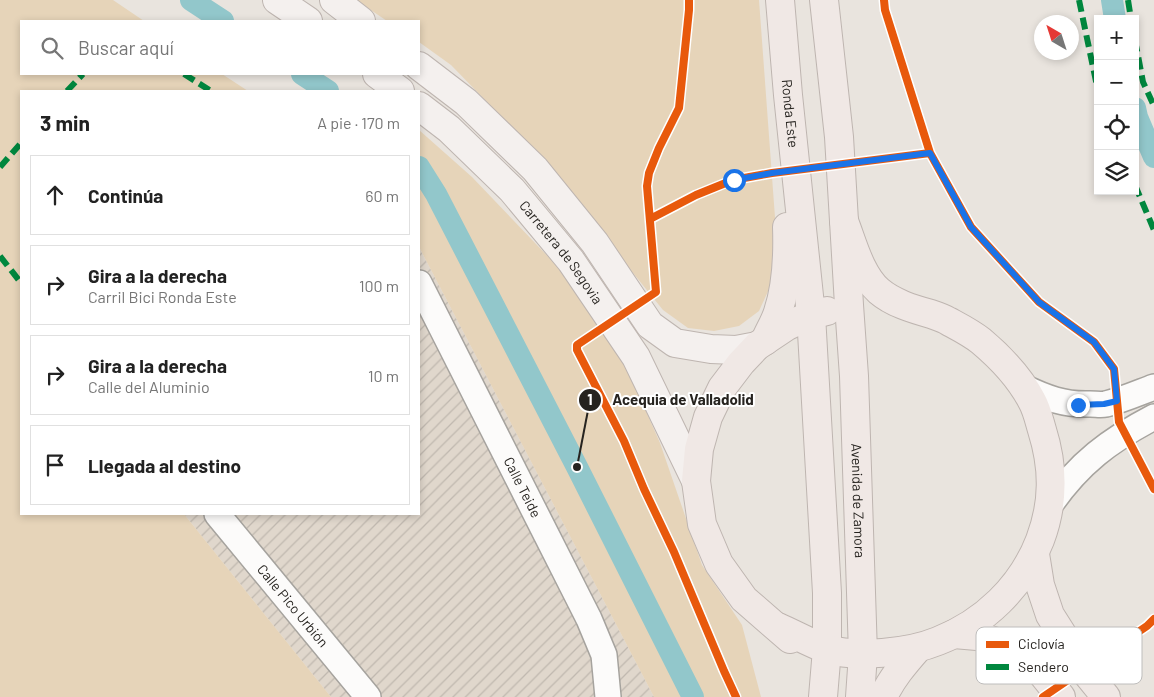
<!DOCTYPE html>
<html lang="es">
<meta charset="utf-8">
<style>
body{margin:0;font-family:Barlow,sans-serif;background:#f6f6f6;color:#222}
.controls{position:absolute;right:15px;top:15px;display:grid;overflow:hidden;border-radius:0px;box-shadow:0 2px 8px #0003}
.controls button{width:45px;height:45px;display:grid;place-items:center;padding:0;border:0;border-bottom:1px solid #e0e0e0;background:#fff;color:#222;font:25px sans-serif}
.compass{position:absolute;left:1034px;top:15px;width:45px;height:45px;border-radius:50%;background:#fff;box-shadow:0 2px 8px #0003;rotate:321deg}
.stop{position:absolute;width:15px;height:15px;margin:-11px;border:4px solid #1a73e8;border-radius:50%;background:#fff}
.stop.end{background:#1a73e8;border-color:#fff;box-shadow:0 1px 5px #0008}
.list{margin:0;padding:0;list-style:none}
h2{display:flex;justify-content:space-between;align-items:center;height:65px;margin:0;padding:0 20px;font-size:21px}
h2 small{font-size:16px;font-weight:400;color:#767676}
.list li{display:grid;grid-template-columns:32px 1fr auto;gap:15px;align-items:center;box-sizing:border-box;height:80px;margin:0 10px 10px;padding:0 10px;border:1px solid #e0e0e0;border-radius:0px}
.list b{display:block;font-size:19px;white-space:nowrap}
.list p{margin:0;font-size:16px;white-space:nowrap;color:#767676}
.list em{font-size:16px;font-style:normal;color:#767676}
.icon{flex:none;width:28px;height:28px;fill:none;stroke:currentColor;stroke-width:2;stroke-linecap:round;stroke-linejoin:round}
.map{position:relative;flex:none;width:1154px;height:697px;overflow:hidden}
.search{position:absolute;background:#fff;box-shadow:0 2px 8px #0003;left:20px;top:20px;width:400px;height:55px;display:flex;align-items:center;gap:12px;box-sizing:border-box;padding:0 18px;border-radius:0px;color:#767676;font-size:19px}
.panel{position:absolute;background:#fff;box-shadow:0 2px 8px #0003;left:20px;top:90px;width:400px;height:425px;border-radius:0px}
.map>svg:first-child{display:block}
.industrial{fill:url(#industrial-furrows)}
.green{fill:#e6d4b9}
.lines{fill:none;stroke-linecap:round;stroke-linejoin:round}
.canal{stroke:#92c7cb;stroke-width:22}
.minor-casing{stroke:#a6a39e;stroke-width:28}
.major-casing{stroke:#beb5b0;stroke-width:30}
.highway-casing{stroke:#beb5b0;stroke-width:30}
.minor{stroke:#fcfbfa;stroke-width:25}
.major{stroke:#f4f0ee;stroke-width:28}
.highway{stroke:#f0e8e5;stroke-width:28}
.quiet{stroke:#00873e;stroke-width:6;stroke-dasharray:12 6;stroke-linecap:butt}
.cycleway-casing{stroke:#fff;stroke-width:11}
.cycleway{stroke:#e8590c;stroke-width:8}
.route{stroke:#1a73e8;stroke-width:6}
.labels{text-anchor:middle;stroke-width:4;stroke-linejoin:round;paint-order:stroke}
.street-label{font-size:14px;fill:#26231f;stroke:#fff}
.key{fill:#fff;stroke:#bebdbc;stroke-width:1}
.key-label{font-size:14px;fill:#26231f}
.leader{fill:none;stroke:#26231f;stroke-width:2}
.callout-dot{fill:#26231f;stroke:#fff;stroke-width:2}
.mark-label{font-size:15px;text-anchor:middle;font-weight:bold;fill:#fff}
.callout-label{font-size:15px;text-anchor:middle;font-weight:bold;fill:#26231f;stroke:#fff;stroke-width:4;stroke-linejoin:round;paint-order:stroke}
</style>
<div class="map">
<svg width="1154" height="697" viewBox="0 0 1154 697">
<defs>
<pattern id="industrial-furrows" width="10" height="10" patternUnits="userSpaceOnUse" patternTransform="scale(1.25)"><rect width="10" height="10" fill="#e0d7cc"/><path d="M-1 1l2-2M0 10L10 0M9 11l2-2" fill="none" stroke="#c0b8af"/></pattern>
</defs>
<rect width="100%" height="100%" fill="#e9e4de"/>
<path class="industrial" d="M419,247L654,697H331L184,514H419Z"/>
<path class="green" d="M0,0H113L144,21H21V74H222L248,91H21V514H184L331,697H0Z
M356,0H759L776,231L770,287L759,311L739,326L714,331L688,328L663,310L531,147L451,65L419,42V21H387Z
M419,130L472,177L558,267L625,364L660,443L702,565L742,625L761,697H654L419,247Z"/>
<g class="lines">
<path class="canal" d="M191,0L223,21
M1112,0L1115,19
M302,74L328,91
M1135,108L1137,117L1154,157
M419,167L436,194L577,467L693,697"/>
<defs>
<g id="minor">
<path id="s1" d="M419,283L589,619L604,655L608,697"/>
<path d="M1023,387C1046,398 1064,405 1090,404C1096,404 1101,405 1106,404C1122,400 1138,393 1154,387"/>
<path d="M1050,505C1079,463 1110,440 1154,417"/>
<path id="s2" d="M217,514L368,697"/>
</g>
<g id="major">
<path d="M277,0L308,21"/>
<path d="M334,0L361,21"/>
<path d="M419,66L466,102L535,169L595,243L650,325L675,343L711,349L736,350L757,346"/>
<path d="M377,74L400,91"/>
<path id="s3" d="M419,106L449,129L512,190L571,261L636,357L696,481"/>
</g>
<g id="highway">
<path id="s4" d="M780,0L788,95L811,315L827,593V649L823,697"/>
<path id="s5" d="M824,0L839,137L849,305L854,376L863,654L860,697"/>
<path d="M765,341C769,331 775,322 778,312C787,285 788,256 787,227"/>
<path d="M1035,554L1040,585L1050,615L1088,675L1106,697"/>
<path d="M778,627C794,634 810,643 826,649C857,658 909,653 938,641C984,623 1022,587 1040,540C1054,503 1054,468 1042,430C1039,420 1037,410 1032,401C1020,378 1000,357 981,341C971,333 959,327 948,321C943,318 937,316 931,314C913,309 893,303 879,291C860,274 853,244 844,221"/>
<path d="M954,634L977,636L997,642L1036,666L1061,697"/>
<path d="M790,639L744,599L719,564L702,524L696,481L699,449L708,417L722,388L741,363L757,346L787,326L811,315L827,311"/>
<path d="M883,697C892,678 904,664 918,648"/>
</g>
</defs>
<use href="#minor" class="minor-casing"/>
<use href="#major" class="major-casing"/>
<use href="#highway" class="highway-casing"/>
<use href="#minor" class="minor"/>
<use href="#major" class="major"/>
<use href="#highway" class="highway"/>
<path class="quiet" d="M1079,0L1098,91
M1128,0L1131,19
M1135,40L1143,82L1154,106
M184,74L211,91
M67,91L83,74
M0,167L21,143
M1135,185L1154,230
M0,256L21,283"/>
<defs>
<path id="cycleway" d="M689,0V10L679,108L659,148L649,173L647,186L656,292L577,345V350L624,441L644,489L674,552L724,671L736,697
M884,0L885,10L930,153L971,227L1039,302L1094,342L1114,369L1119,422L1154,489
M650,219L696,195L733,180L772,173L930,153
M1043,697L1147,626L1154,619"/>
</defs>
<use href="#cycleway" class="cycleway-casing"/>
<use href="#cycleway" class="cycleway"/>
</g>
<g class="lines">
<path class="route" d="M734,180L772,173L930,153L971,227L1039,302L1094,342L1114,369L1117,401L1104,404L1078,405"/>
</g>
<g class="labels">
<g class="street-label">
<text dy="5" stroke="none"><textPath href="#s4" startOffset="114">Ronda Este</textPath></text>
<text dy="5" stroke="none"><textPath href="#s3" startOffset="205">Carretera de Segovia</textPath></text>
<text dy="5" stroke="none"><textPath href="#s1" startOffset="229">Calle Teide</textPath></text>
<text dy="5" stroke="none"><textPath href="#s5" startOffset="502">Avenida de Zamora</textPath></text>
<text dy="5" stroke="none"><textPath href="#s2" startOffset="119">Calle Pico Urbión</textPath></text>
</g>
</g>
<rect x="976" y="627" width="166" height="57" rx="8" class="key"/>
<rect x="986" y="641" width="23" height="7" fill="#e8590c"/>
<rect x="986" y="664" width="23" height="6" fill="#00873e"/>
<g class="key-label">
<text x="1018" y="649">Ciclovía</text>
<text x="1018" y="672">Sendero</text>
</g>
<path class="leader" d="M577 467L590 400"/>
<g class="callout-dot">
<circle cx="577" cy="467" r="5"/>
<circle cx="590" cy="400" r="12"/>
</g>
<g class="mark-label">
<text x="590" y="405">1</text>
</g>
<g class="callout-label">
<text x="683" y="405">Acequia de Valladolid</text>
</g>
</svg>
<div class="controls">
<button>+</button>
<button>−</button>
<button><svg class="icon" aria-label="locate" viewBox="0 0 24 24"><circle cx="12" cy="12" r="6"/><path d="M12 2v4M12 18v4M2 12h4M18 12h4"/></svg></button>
<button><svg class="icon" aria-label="layers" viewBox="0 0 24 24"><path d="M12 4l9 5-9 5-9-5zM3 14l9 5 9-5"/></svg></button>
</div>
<svg class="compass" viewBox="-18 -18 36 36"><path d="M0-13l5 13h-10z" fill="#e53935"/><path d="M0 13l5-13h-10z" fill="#767676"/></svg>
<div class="stop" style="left:734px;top:180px"></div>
<div class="stop end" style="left:1078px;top:405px"></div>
<div class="search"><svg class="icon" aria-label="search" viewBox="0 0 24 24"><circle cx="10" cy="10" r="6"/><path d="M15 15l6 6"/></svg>Buscar aquí</div>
<section class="panel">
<h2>3 min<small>A pie · 170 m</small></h2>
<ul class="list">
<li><svg class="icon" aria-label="ahead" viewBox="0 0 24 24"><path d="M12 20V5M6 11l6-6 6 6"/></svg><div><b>Continúa</b></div><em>60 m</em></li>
<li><svg class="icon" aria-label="right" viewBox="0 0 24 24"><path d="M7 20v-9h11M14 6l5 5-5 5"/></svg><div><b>Gira a la derecha</b><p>Carril Bici Ronda Este</p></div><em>100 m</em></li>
<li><svg class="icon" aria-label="right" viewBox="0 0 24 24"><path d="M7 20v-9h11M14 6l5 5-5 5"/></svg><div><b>Gira a la derecha</b><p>Calle del Aluminio</p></div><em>10 m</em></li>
<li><svg class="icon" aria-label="arrive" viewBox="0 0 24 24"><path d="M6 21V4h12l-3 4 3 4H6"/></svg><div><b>Llegada al destino</b></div></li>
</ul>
</section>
</div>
